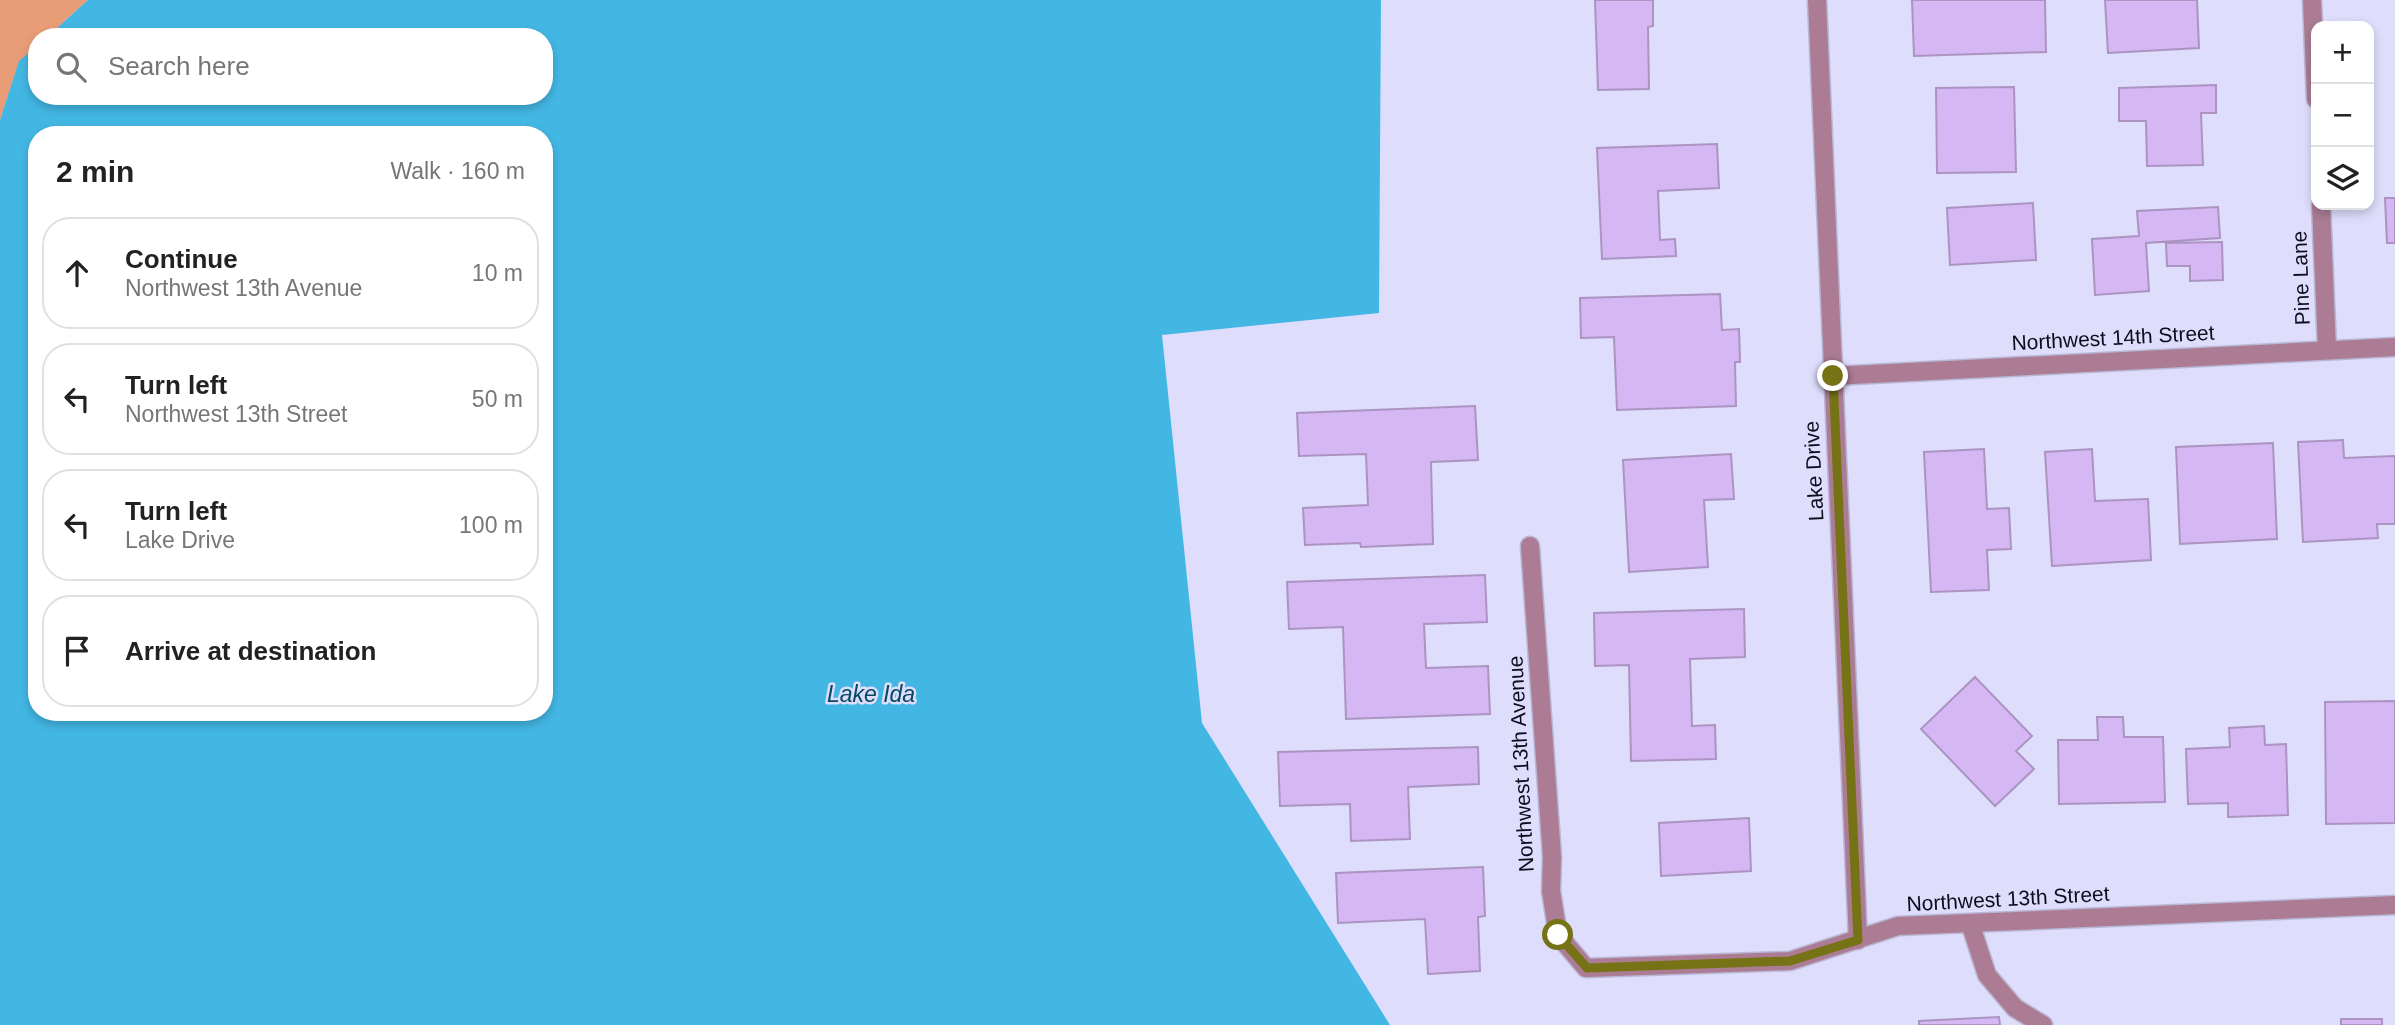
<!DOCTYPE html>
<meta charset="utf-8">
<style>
body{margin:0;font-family:Arial,sans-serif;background:#f2f2f2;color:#222}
.controls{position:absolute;right:21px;top:21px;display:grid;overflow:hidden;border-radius:14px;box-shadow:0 4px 10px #0003}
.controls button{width:63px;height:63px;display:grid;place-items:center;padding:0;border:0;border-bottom:2px solid #e0e0e0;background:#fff;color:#222;font:35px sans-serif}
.stop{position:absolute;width:21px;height:21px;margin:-16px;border:5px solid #767316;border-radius:50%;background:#fff}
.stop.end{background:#767316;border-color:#fff;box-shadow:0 2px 7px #0008}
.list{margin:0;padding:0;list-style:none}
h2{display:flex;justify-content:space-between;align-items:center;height:91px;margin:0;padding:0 28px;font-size:30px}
h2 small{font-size:23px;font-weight:400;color:#767676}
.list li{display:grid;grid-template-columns:46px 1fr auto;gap:21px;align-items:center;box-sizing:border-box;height:112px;margin:0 14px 14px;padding:0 14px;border:2px solid #e0e0e0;border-radius:28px}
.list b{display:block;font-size:26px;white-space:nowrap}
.list p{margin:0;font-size:23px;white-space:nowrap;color:#767676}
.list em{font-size:23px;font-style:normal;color:#767676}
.icon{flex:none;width:38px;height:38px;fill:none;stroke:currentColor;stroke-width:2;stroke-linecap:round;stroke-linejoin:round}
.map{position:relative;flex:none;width:2395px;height:1025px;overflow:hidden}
.search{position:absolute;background:#fff;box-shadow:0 4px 10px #0003;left:28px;top:28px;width:525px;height:77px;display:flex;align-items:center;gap:18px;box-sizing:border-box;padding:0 24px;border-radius:28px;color:#767676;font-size:26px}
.panel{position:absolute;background:#fff;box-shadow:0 4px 10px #0003;left:28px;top:126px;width:525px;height:595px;border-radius:28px}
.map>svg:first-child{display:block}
.park{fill:#e99d77}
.water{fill:#43b7e3;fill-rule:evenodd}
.building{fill:#d5b7f4;stroke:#ab94c1;stroke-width:2}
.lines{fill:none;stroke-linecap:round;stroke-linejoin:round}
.minor-casing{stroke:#b9b7d4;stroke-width:21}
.minor{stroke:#ab7c94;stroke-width:18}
.route{stroke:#767316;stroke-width:9}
.labels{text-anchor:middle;stroke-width:5;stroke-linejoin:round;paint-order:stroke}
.street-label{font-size:21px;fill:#0e0c1d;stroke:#deddfc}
.water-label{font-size:23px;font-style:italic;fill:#03495f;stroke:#deddfc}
</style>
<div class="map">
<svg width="2395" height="1025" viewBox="0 0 2395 1025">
<rect width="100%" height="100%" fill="#deddfc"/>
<path class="park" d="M0,0H88L47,37H37V46L19,62L0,120Z"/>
<path class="water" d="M88,0H1381L1379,313L1162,335L1202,723L1390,1025H0V120L19,61L37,46V96H544V37H47ZM37,135H544V712H37Z"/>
<path class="building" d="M1595,0H1653V26L1648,27L1649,89L1598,90Z
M1912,0H2045L2046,52L1914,56Z
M2105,0H2197L2199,48L2108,53Z
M2216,85V113H2201L2203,165L2147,166L2146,121H2119V88Z
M2014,87L2016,172L1937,173L1936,88Z
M1717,144L1719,188L1658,191L1660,240L1675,239L1676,256L1602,259L1597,148Z
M2385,198H2395V243H2387Z
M2033,203L2036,260L1950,265L1947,208Z
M2218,207L2220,238L2146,243L2149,291L2095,295L2092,239L2139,236L2137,211Z
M2222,242L2223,280L2190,281V266H2167L2166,243Z
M1720,294L1722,330L1739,329L1740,362H1735L1736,406L1617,410L1614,337L1581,338L1580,298Z
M1475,406L1478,460L1431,462L1433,544L1361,547L1360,543L1305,545L1303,508L1368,505L1366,454L1299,456L1297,413Z
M2343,440L2344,458L2395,456V524H2377L2378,538L2303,542L2298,442Z
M2273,443L2277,539L2180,544L2176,447Z
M1984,449L1987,509L2009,508L2011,549L1987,550L1989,590L1931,592L1924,452Z
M2092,449L2095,501L2148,499L2151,560L2052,566L2045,452Z
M1731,454L1734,499L1704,500L1708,567L1629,572L1623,460Z
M1485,575L1487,622L1424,624L1426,668L1488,666L1490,714L1346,719L1343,627L1289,629L1287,582Z
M1744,609L1745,657L1690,659L1692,726L1715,725L1716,759L1631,761L1629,665L1595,666L1594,613Z
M1975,677L2032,736L2016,751L2034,769L1995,806L1921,729Z
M2395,701V823L2326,824L2325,702Z
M2097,717H2123L2124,737H2163L2165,802L2059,804L2058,740H2098Z
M2264,726L2265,745L2286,744L2288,815L2228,817V803L2188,804L2186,749L2230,747L2229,728Z
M1478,747L1479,784L1408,787L1410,839L1351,841L1350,804L1280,806L1278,752Z
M1749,818L1751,871L1661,876L1659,823Z
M1483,867L1485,916L1478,917L1480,971L1428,974L1425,919L1338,923L1336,873Z
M1999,1017L2000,1025H1919V1021Z
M2341,1019H2382V1025H2341Z"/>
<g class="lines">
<defs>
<path id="minor" d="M1817,0L1858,940
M2312,0L2316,99
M2321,205L2327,350
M1833,376L2395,347
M1530,546L1552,857L1551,891L1558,935L1586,968L1790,961L1898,926L2395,905
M1970,923L1987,975L2015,1008L2043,1025"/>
</defs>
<use href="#minor" class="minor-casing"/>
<use href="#minor" class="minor"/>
</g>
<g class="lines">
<path class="route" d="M1558,935L1587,968L1790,961L1858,940L1833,376"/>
</g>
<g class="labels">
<g class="street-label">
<text transform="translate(2301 278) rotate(-92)" y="7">Pine Lane</text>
<text transform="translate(2113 338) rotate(-3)" y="7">Northwest 14th Street</text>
<text transform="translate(1814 471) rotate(-93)" y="7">Lake Drive</text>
<text transform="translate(1521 764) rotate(-93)" y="7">Northwest 13th Avenue</text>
<text transform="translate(2008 899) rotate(-3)" y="7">Northwest 13th Street</text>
</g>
<g class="water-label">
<text x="871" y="702">Lake Ida</text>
</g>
</g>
</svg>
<div class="controls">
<button>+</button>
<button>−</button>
<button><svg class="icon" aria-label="layers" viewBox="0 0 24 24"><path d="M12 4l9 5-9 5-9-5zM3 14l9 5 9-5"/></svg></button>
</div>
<div class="stop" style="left:1558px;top:935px"></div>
<div class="stop end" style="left:1833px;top:376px"></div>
<div class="search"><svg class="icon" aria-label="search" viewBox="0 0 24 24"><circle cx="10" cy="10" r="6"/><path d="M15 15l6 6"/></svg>Search here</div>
<section class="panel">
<h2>2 min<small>Walk · 160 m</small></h2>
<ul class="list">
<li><svg class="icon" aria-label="ahead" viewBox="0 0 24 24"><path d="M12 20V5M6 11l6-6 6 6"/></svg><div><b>Continue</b><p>Northwest 13th Avenue</p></div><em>10 m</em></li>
<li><svg class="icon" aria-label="left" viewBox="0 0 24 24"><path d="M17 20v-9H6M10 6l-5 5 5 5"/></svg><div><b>Turn left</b><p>Northwest 13th Street</p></div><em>50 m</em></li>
<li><svg class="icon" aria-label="left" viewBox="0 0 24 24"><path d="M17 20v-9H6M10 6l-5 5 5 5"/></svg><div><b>Turn left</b><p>Lake Drive</p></div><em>100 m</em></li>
<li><svg class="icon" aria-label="arrive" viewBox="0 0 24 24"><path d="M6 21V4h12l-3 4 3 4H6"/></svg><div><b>Arrive at destination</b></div></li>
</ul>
</section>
</div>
